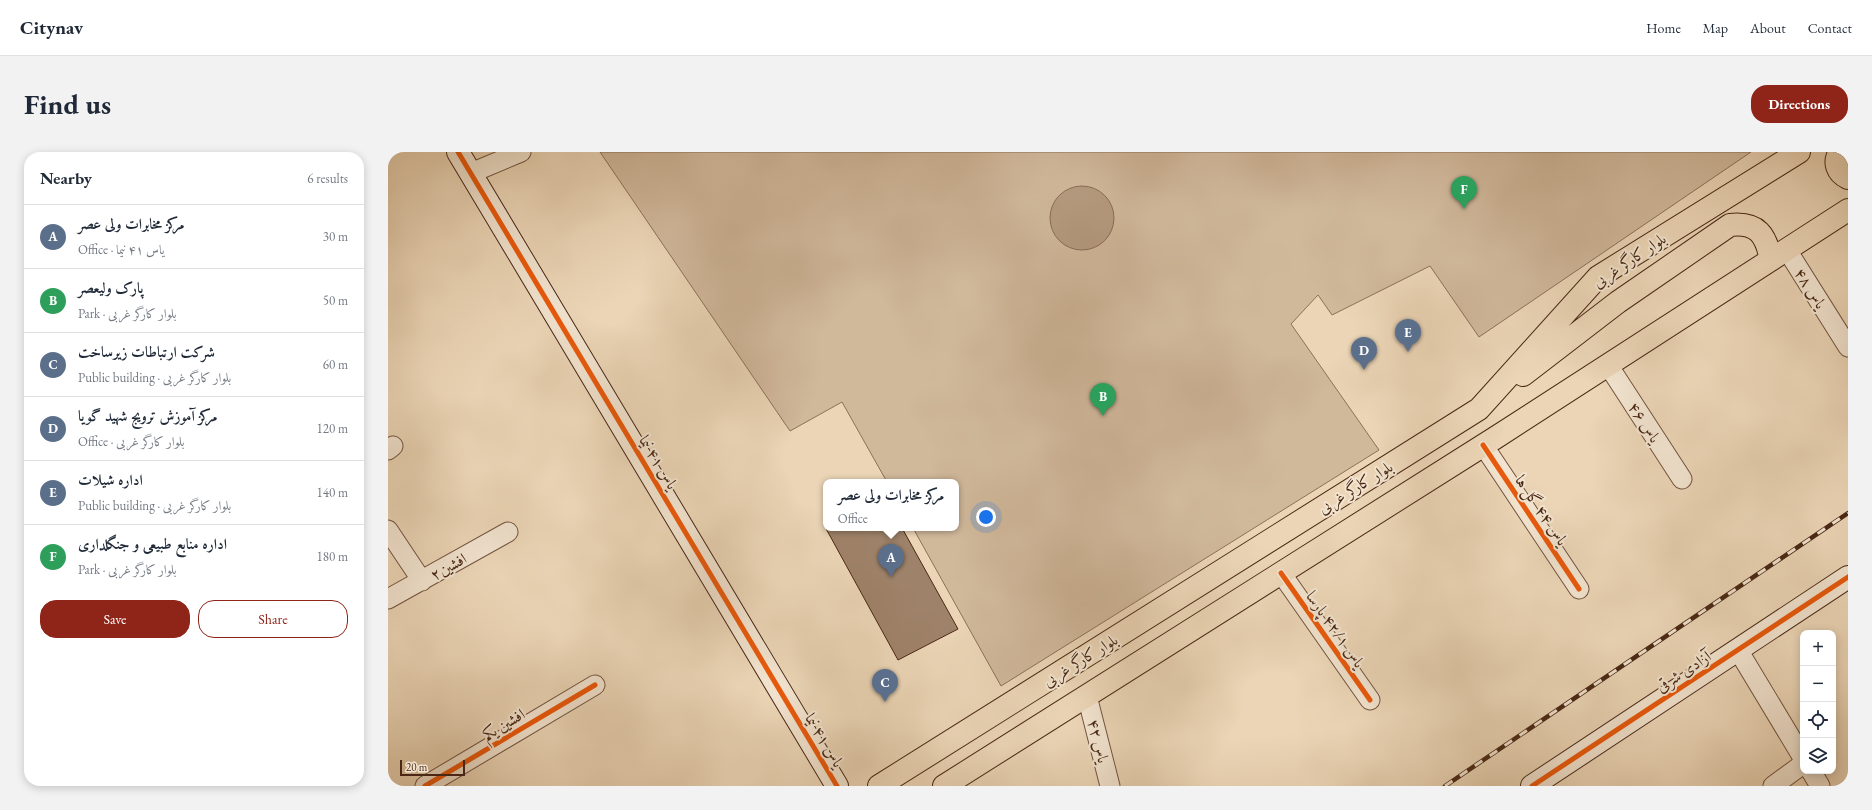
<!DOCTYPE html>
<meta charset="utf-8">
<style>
body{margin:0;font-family:"EB Garamond",Amiri,serif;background:#f2f2f3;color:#1f2937}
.controls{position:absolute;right:12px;bottom:12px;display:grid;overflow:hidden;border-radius:8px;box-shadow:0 2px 10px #0003}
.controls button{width:36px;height:36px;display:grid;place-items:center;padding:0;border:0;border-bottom:1px solid #e0e1e3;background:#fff;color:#1f2937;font:20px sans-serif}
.scale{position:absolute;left:12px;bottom:10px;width:65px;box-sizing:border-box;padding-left:4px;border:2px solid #4a2815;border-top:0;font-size:11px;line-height:14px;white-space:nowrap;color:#4a2815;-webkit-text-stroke:3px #f2e4d0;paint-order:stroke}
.you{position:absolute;left:598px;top:365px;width:14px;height:14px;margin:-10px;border:3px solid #fff;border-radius:50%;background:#1a73e8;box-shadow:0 0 0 6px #1a73e833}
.badge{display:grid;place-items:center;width:26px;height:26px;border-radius:50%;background:#8f2418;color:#fff;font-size:13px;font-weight:700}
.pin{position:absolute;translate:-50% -33px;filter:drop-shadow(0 1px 2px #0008)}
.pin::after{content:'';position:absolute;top:21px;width:14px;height:12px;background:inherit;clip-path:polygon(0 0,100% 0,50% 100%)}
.popup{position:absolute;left:435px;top:327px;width:136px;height:52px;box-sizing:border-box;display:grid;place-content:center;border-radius:8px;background:#fff;filter:drop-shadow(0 1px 3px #0005);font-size:13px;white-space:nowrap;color:#747a83}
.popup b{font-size:15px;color:#1f2937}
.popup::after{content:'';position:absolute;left:50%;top:100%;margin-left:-8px;border:8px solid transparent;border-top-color:#fff}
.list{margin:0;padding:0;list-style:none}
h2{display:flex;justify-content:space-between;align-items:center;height:52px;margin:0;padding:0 16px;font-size:17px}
h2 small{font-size:13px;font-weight:400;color:#747a83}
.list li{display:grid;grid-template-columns:26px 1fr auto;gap:12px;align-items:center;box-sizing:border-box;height:64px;padding:0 16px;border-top:1px solid #e0e1e3}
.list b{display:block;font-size:15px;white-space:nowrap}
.list p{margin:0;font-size:13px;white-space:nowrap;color:#747a83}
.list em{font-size:13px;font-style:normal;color:#747a83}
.actions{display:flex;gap:8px;padding:12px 16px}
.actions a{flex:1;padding:9px 0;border:1px solid #8f2418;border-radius:16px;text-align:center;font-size:14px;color:#8f2418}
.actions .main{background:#8f2418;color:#fff}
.icon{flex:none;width:22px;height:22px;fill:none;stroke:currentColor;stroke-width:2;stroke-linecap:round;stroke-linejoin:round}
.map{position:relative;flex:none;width:1460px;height:634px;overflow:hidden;border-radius:16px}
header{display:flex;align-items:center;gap:24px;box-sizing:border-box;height:56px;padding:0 20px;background:#fff;border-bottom:1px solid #e0e1e3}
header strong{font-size:19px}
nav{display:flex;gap:22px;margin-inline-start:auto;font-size:14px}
.intro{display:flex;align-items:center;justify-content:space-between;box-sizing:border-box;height:96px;padding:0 24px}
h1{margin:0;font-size:28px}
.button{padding:10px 18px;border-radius:16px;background:#8f2418;color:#fff;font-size:14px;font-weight:700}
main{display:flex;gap:24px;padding:0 24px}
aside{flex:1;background:#fff;border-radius:16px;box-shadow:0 2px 10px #0003}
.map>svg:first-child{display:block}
.green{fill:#d0b89b;stroke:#8d7058}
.water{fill:#b49a7f;stroke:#8a6c55}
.building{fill:#9e8269;stroke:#4a2815}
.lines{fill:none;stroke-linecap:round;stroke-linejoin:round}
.street-casing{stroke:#72533d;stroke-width:21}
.secondary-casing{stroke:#4a2815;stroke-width:24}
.primary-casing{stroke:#4a2815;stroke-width:24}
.street{stroke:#f2e4d0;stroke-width:19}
.secondary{stroke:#f2e4d0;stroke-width:22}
.primary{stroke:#ebd5b6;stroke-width:22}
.rail-casing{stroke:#4a2815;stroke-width:4.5}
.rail{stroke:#f2e4d0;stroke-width:3;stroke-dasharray:9;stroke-linecap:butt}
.cycleway-casing{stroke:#f2e4d0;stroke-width:8}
.cycleway{stroke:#e8590c;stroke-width:5}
.labels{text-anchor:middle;stroke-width:4;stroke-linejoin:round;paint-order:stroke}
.street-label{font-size:16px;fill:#4a2815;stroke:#f2e4d0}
</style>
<header>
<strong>Citynav</strong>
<nav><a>Home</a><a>Map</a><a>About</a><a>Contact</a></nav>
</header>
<div class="intro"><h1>Find us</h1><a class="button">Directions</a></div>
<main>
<aside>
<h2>Nearby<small>6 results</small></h2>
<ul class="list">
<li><span class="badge" style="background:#5c6f8a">A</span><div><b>مرکز مخابرات ولی عصر</b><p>Office · یاس ۴۱ نیما</p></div><em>30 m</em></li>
<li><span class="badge" style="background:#2e9e5b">B</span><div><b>پارک ولیعصر</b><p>Park · بلوار کارگر غربی</p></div><em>50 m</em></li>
<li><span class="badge" style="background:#5c6f8a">C</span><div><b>شرکت ارتباطات زیرساخت</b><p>Public building · بلوار کارگر غربی</p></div><em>60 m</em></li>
<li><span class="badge" style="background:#5c6f8a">D</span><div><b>مرکز آموزش ترویج شهید گویا</b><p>Office · بلوار کارگر غربی</p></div><em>120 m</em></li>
<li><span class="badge" style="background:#5c6f8a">E</span><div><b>اداره شیلات</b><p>Public building · بلوار کارگر غربی</p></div><em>140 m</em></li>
<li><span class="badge" style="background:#2e9e5b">F</span><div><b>اداره منابع طبیعی و جنگلداری</b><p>Park · بلوار کارگر غربی</p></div><em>180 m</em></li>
</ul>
<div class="actions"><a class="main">Save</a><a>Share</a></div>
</aside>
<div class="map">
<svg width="1460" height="634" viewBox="0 0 1460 634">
<rect width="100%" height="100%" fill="#ebd5b6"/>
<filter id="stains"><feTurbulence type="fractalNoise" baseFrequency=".005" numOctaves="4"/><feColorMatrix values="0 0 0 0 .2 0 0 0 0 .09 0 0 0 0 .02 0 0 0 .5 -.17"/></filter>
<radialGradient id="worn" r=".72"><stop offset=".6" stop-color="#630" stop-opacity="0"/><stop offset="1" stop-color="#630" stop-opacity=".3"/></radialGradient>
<path class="green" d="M212,0H1363L1091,185L1042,114L944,163L930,143L903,172L991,298L613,534L525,376H568V330H499L454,250L402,279Z"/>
<path class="water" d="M662 66a32 32 0 1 1 64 0a32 32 0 1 1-64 0Z"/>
<path class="building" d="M438,372V376H514L570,477L510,508L436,373Z"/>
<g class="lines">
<defs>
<path id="street" d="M83,21L133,0
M1399,98L1460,195
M1220,213L1294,327
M1095,293L1191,437
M0,298L5,294
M0,378L34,429
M893,421L982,548
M0,447L120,380
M1350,498L1415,606
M699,544L722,634
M1423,619L1432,634
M37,634L207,533
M1385,634L1415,612"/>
<path id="secondary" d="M70,0L449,634
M1144,634L1460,425"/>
<path id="primary" d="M1452,0C1445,10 1449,21 1460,26
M1135,223L1230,150L1342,73C1370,70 1378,83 1383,108
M491,634L1091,257L1210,125L1411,0
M556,634L1107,286L1460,58"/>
</defs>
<use href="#street" class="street-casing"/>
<use href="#secondary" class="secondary-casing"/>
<use href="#primary" class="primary-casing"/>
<use href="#street" class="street"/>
<use href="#secondary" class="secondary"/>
<use href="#primary" class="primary"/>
<defs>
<path id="rail" d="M1057,634L1460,361"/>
</defs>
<use href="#rail" class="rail-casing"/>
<use href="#rail" class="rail"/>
<defs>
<path id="cycleway" d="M70,0L449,634
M1095,293L1191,437
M893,421L982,548
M37,634L207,533
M1144,634L1460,425"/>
</defs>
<use href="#cycleway" class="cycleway-casing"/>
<use href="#cycleway" class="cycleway"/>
</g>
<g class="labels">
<g class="street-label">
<text transform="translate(1241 108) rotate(-34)" y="6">بلوار کارگر غربی</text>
<text transform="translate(1423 136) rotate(58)" y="6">یاس ۴۸</text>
<text transform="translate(1257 270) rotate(57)" y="6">یاس ۴۶</text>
<text transform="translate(271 310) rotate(59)" y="6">یاس ۴۱ نیما</text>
<text transform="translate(967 335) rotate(-32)" y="6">بلوار کارگر غربی</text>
<text transform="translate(1154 358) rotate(56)" y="6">یاس ۴۴ گل ها</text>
<text transform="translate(60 414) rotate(-29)" y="6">افشین۲</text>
<text transform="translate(948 477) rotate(55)" y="6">یاس ۴۲/۱ پارسا</text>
<text transform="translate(692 508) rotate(-32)" y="6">بلوار کارگر غربی</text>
<text transform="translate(1295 519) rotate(-33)" y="6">آزادی شرقی</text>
<text transform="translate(115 572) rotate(-31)" y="6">افشین یکم</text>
<text transform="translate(437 588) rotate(59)" y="6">یاس ۴۱ نیما</text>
<text transform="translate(711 589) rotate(76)" y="6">یاس ۴۲</text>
</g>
</g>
<rect width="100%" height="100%" filter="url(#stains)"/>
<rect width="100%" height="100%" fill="url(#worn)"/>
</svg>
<div class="controls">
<button>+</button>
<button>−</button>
<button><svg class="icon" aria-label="locate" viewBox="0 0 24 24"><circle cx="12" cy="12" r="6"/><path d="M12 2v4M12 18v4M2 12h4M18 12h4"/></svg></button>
<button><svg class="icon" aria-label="layers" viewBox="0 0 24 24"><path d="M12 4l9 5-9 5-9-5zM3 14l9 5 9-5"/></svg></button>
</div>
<div class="scale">20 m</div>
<div class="you"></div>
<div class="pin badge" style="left:503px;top:425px;background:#5c6f8a">A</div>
<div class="popup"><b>مرکز مخابرات ولی عصر</b>Office</div>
<div class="pin badge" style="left:715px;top:264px;background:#2e9e5b">B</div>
<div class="pin badge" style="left:497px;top:550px;background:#5c6f8a">C</div>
<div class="pin badge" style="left:976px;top:218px;background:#5c6f8a">D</div>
<div class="pin badge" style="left:1020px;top:200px;background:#5c6f8a">E</div>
<div class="pin badge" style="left:1076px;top:57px;background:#2e9e5b">F</div>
</div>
</main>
